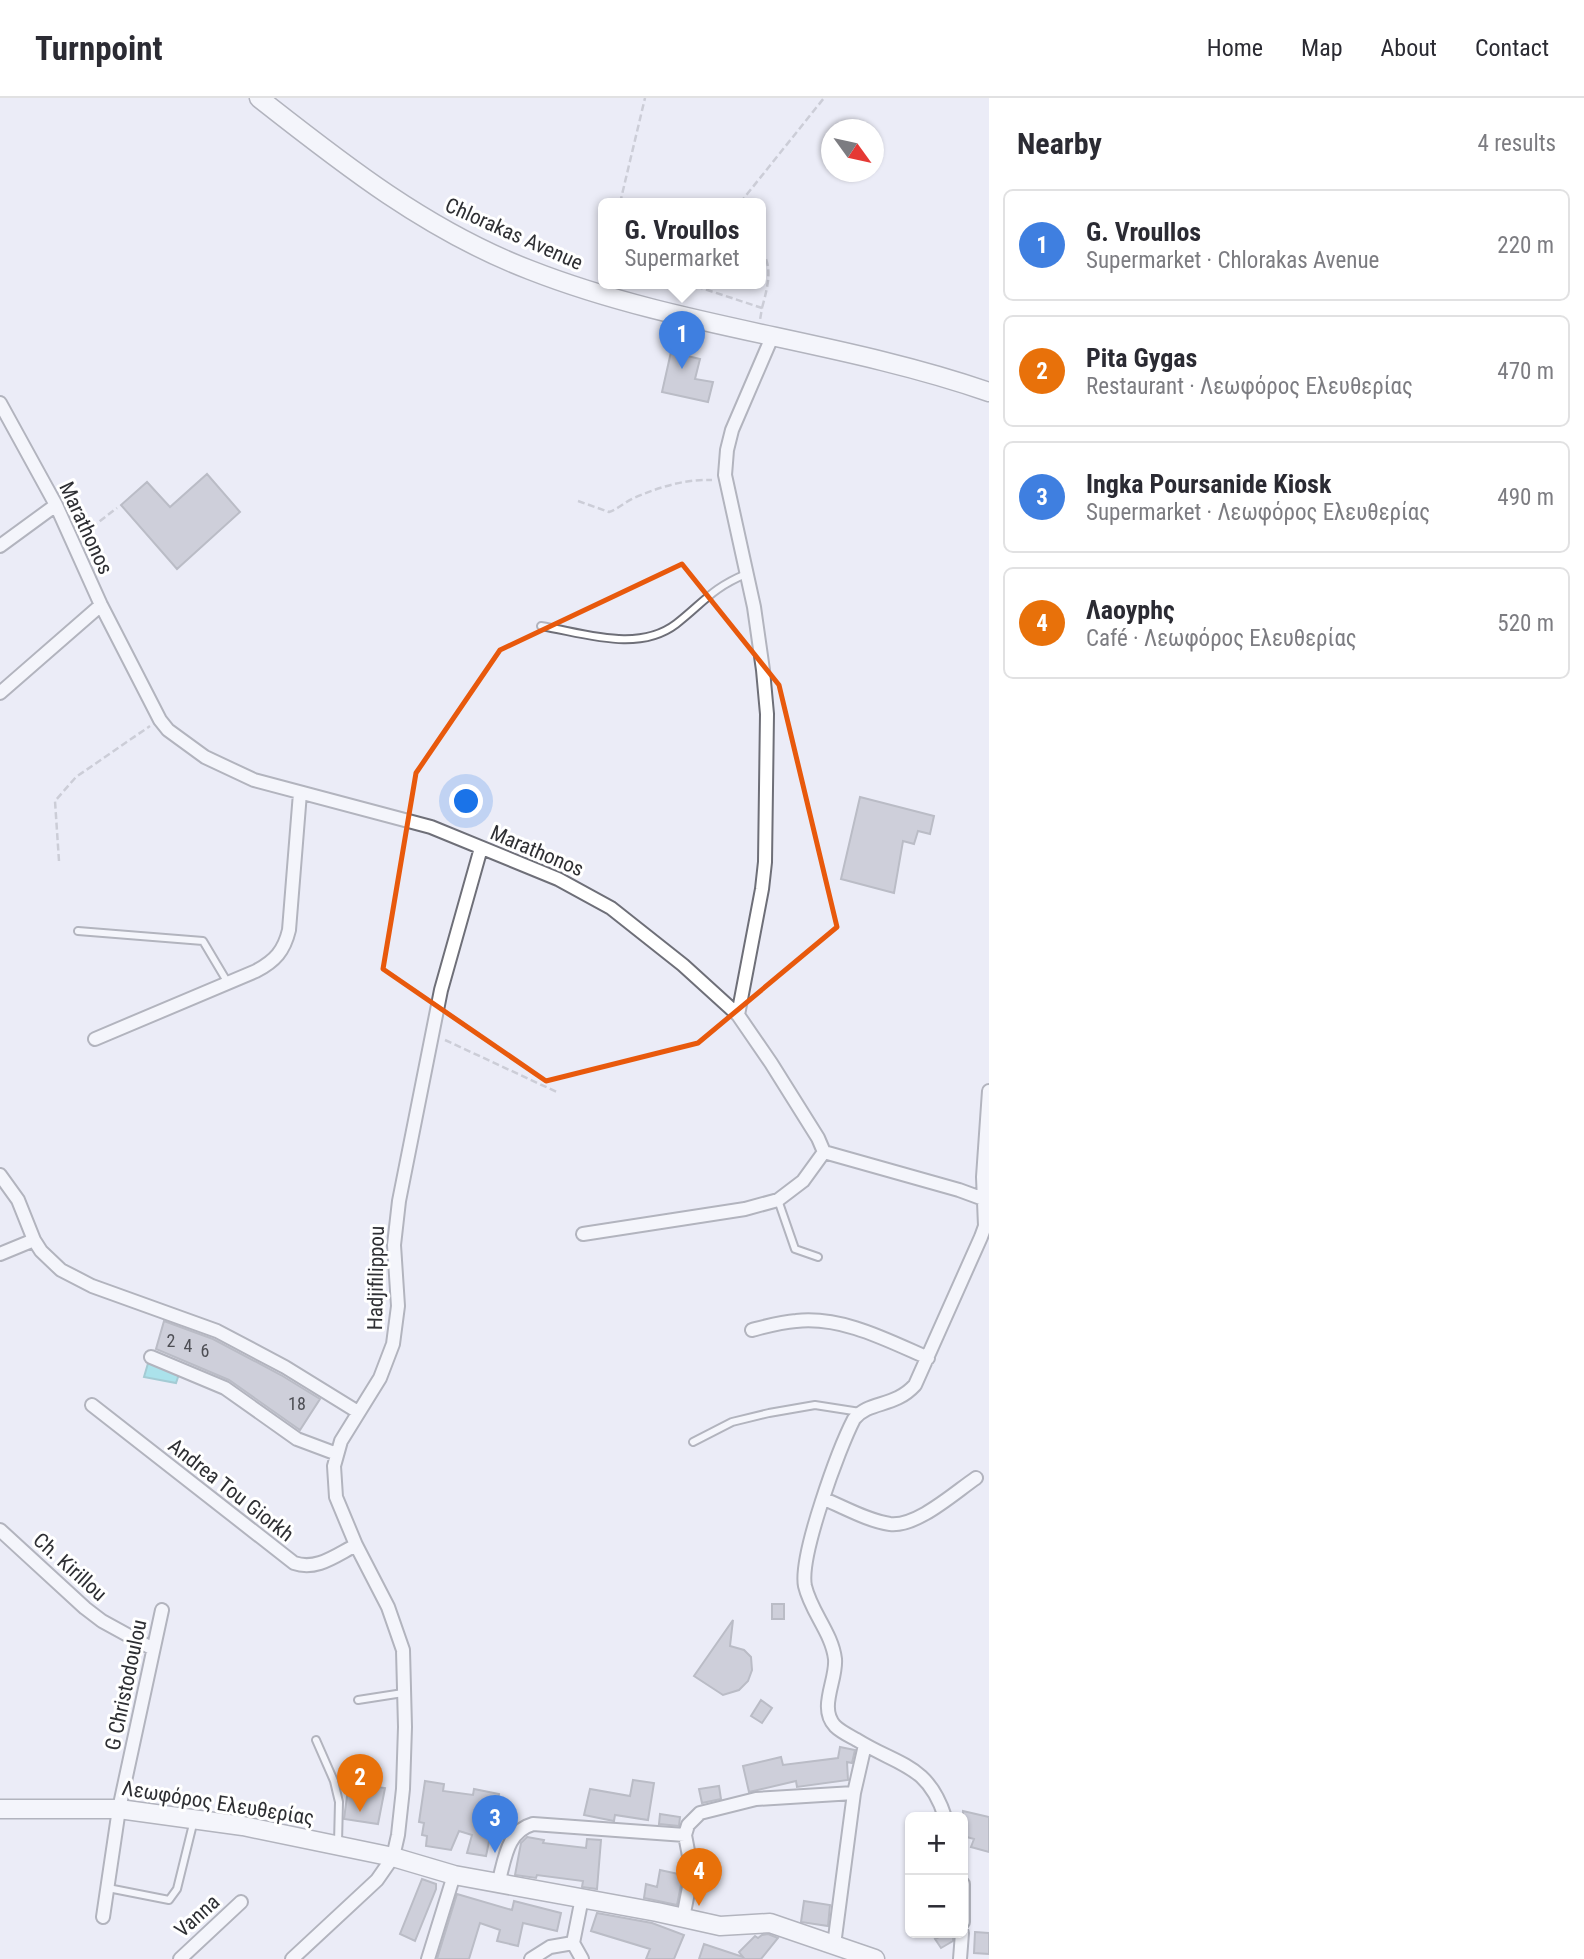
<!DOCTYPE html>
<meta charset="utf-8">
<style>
body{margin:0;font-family:"Roboto Condensed",sans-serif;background:#f2f2f3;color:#2b2b33}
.controls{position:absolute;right:21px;bottom:21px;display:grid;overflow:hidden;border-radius:10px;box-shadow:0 2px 5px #0004}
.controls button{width:63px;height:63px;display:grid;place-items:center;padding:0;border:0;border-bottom:2px solid #e1e1e2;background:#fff;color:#2b2b33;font:35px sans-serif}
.compass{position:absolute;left:821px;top:21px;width:63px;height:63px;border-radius:50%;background:#fff;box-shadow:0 2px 5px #0004;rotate:123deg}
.you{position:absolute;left:467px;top:704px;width:24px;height:24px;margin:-18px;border:5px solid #fff;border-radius:50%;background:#1a73e8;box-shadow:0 0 0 10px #1a73e833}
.badge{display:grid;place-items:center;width:46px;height:46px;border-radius:50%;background:#0f766e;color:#fff;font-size:23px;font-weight:700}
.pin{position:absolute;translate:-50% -58px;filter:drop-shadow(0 2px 4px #0008)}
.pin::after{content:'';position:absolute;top:37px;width:24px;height:21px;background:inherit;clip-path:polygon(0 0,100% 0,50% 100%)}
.popup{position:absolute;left:598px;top:100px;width:168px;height:91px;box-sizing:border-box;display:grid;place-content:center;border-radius:10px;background:#fff;filter:drop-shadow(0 2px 5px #0005);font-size:23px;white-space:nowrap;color:#7c7c81}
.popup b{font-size:26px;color:#2b2b33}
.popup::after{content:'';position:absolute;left:50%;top:100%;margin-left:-14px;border:14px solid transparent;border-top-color:#fff}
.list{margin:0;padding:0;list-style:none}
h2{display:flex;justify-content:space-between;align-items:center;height:91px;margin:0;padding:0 28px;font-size:30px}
h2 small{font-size:23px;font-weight:400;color:#7c7c81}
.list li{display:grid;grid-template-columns:46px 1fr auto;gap:21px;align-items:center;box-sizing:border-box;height:112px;margin:0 14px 14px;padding:0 14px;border:2px solid #e1e1e2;border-radius:10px}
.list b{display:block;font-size:26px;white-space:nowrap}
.list p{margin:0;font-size:23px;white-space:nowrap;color:#7c7c81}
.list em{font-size:23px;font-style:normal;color:#7c7c81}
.map{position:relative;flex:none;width:989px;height:1861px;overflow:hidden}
header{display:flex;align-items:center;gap:42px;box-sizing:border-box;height:98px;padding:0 35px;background:#fff;border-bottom:2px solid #e1e1e2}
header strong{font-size:33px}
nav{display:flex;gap:38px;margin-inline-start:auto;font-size:24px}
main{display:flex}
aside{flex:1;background:#fff}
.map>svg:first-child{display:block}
.water{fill:#5dd5dc;stroke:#4fa3a9;stroke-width:2}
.building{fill:#abacb6;stroke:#7f8089;stroke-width:2}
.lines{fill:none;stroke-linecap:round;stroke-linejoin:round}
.lane-casing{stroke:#6e6f78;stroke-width:10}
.street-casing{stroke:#6e6f78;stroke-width:16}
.secondary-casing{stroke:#6e6f78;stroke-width:21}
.path{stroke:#a6a7b0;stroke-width:2.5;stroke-dasharray:7 3.5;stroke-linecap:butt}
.lane{stroke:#fff;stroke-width:6}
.street{stroke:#fff;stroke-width:12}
.secondary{stroke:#fff;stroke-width:18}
.marked{fill:none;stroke:#e8590c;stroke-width:5;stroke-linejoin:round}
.labels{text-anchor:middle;stroke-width:6;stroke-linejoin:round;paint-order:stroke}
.number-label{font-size:18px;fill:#4d4e54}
.street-label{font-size:21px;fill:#2e2f33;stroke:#fff}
</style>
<header>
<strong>Turnpoint</strong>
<nav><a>Home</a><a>Map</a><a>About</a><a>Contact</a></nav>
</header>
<main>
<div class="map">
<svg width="989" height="1861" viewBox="0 0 989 1861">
<rect width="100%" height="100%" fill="#ebecf7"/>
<path class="water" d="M149,1262L179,1276L176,1285L144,1279Z"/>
<path class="building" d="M671,254L700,261L695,281L713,284L708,304L662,294Z
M207,376L240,414L177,471L121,407L147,384L170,409Z
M860,699L934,718L930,736L918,733L914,746L903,743L894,795L841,781Z
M164,1223L213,1241L281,1277L320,1301L300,1332L229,1282L156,1251Z
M772,1506H784V1521H772Z
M733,1522L730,1548L744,1552L751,1559L752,1572L748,1583L739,1592L723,1597L694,1578Z
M761,1602L772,1610L762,1625L751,1618Z
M840,1649L855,1652L852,1665L847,1664L848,1682L797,1689L796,1683L749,1694L743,1668L781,1659L783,1667L838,1660Z
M633,1682L654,1685L648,1722L615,1717L614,1723L584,1717L590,1691L630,1698Z
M425,1683L444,1686L443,1693L473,1697L474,1691L499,1696L486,1758L467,1755L472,1737L459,1733L451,1752L426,1748L427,1738L422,1737L424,1725L419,1724Z
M370,1688L385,1690L378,1726L344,1721L348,1691L369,1695Z
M719,1688L721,1701L702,1705L699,1691Z
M963,1713L989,1719V1754L971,1749L974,1741L963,1738Z
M660,1716L680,1719L679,1728L659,1726Z
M527,1739L544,1742L543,1745L586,1750L587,1741L601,1742L597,1791L582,1789L583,1783L537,1777L536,1780L515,1777L521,1745Z
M660,1772L683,1777L677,1807L644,1800L646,1786L657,1789Z
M422,1781L436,1786V1791L415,1843L400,1836Z
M457,1796L512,1812L514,1803L561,1815L557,1833L523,1825L518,1848L497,1843L500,1832L480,1825L469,1861H437Z
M804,1803L830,1807L828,1828L801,1824Z
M597,1815L652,1825L684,1837L674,1861H646L650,1851L591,1833Z
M975,1834L989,1835V1856L974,1855Z
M937,1835H953V1843L941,1850L935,1841L939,1839Z
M768,1836L778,1840L761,1861H699L704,1846L743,1859L739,1854L755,1838L758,1840L762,1837Z"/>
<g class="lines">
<defs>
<path id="lane" d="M541,528C584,535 638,555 676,526C703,505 712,490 746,476
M78,833L203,843L228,885
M778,1102L795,1151L818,1159
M693,1344L732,1324L769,1315L815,1307L860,1314
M358,1602L403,1595
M316,1642L334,1683L339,1704L338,1745
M108,1790L169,1802L177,1791L194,1722"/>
<path id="street" d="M0,305L56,407L101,507L160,622L168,632L205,659L254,682L431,729L558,781L611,810L683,867L738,917L771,965L818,1040L824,1054L959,1092L989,1103
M0,448L56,407
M0,595L101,507
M738,917L762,791L765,764L767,616L763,572L754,509L725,377L727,352L732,332L772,239
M95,941L256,873C275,863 284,853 289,832L300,695
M0,1077L18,1102L34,1142L41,1153L61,1172L92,1188L217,1233L285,1269L358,1314
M583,1136L745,1111L778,1102L803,1083L824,1054
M0,1156L34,1142
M752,1232C767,1228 781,1224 796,1223C842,1218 887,1242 928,1260
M151,1259L225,1290L297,1341L337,1356
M92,1307L294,1465C317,1473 336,1457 356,1447
M824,1401C844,1409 868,1423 890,1426C917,1429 954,1395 976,1380
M0,1432L85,1510L102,1523L153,1551
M945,1719C928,1666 899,1668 857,1642C850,1638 841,1634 835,1628C818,1610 837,1582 835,1561C832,1535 811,1514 805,1488C799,1458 839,1350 854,1321C870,1302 894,1310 915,1287L981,1139L985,1128L983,1079L989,993
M498,1786C505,1762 506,1734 533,1726L685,1737
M963,1786V1824
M103,1819L119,1711L162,1512
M683,1820L692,1774L685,1737L688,1727L700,1715L756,1701L854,1695
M573,1845L582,1861
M834,1847L854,1695L865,1647
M180,1861L241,1804
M292,1861L377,1782L393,1759L398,1737L403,1691L405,1629L403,1552L388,1509L356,1447L336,1399L334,1368L341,1343L380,1280L393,1246L398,1208L394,1147L399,1103L441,892L481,750
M428,1861L454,1777
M531,1861L550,1849L573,1845L582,1800
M960,1861L962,1835"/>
<path id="secondary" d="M259,0C344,67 428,133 530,172C678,230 839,242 989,294
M0,1711H119L243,1728L393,1759L454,1777L657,1814L720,1828L770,1825L875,1861"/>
</defs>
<use href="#lane" class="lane-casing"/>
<use href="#street" class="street-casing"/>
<use href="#secondary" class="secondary-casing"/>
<path class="path" d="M620,105L645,0
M740,105L824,0
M761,152C774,169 767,191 762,210
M686,185L762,210L760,222
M578,403L609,414C618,411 625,404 634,400C659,389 685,381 712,382
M83,436L117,410
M59,763L55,703L76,679L150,628
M445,942L559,995"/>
<use href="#lane" class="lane"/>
<use href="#street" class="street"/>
<use href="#secondary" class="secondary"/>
</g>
<path d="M0 0H989V1861H0ZM682,466L779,587L837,829L698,945L546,983L383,871L416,675L500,552Z" fill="#ebecf7" fill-opacity=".55" fill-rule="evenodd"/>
<path class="marked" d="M682,466L779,587L837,829L698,945L546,983L383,871L416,675L500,552Z"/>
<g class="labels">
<g class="number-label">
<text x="171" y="1249">2</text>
<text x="188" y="1254">4</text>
<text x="205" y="1259">6</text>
<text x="297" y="1312">18</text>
</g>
<g class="street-label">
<text transform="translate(514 136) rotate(24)" y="7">Chlorakas Avenue</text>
<text transform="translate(86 430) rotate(65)" y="7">Marathonos</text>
<text transform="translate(537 753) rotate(23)" y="7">Marathonos</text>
<text transform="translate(376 1180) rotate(-89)" y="7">Hadjifilippou</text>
<text transform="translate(231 1392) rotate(38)" y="7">Andrea Tou Giorkh</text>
<text transform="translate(70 1469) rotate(42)" y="7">Ch. Kirillou</text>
<text transform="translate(126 1587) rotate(-78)" y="7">G Christodoulou</text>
<text transform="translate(218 1705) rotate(9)" y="7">Λεωφόρος Ελευθερίας</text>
<text transform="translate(197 1818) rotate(-42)" y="7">Vanna</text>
</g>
</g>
</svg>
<div class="controls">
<button>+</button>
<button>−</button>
</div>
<svg class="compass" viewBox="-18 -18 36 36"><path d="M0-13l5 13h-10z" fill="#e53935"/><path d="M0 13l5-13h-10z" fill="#7c7c81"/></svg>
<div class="you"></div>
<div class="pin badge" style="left:682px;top:271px;background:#3f7fe0">1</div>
<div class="popup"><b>G. Vroullos</b>Supermarket</div>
<div class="pin badge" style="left:360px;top:1714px;background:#e8710a">2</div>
<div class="pin badge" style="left:495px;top:1755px;background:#3f7fe0">3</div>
<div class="pin badge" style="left:699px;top:1808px;background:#e8710a">4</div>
</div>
<aside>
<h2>Nearby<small>4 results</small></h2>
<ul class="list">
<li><span class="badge" style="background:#3f7fe0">1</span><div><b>G. Vroullos</b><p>Supermarket · Chlorakas Avenue</p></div><em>220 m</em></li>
<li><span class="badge" style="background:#e8710a">2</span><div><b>Pita Gygas</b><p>Restaurant · Λεωφόρος Ελευθερίας</p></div><em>470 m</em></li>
<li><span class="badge" style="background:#3f7fe0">3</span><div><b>Ingka Poursanide Kiosk</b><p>Supermarket · Λεωφόρος Ελευθερίας</p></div><em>490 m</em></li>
<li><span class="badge" style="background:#e8710a">4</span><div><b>Λaoyphς</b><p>Café · Λεωφόρος Ελευθερίας</p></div><em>520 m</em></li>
</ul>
</aside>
</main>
